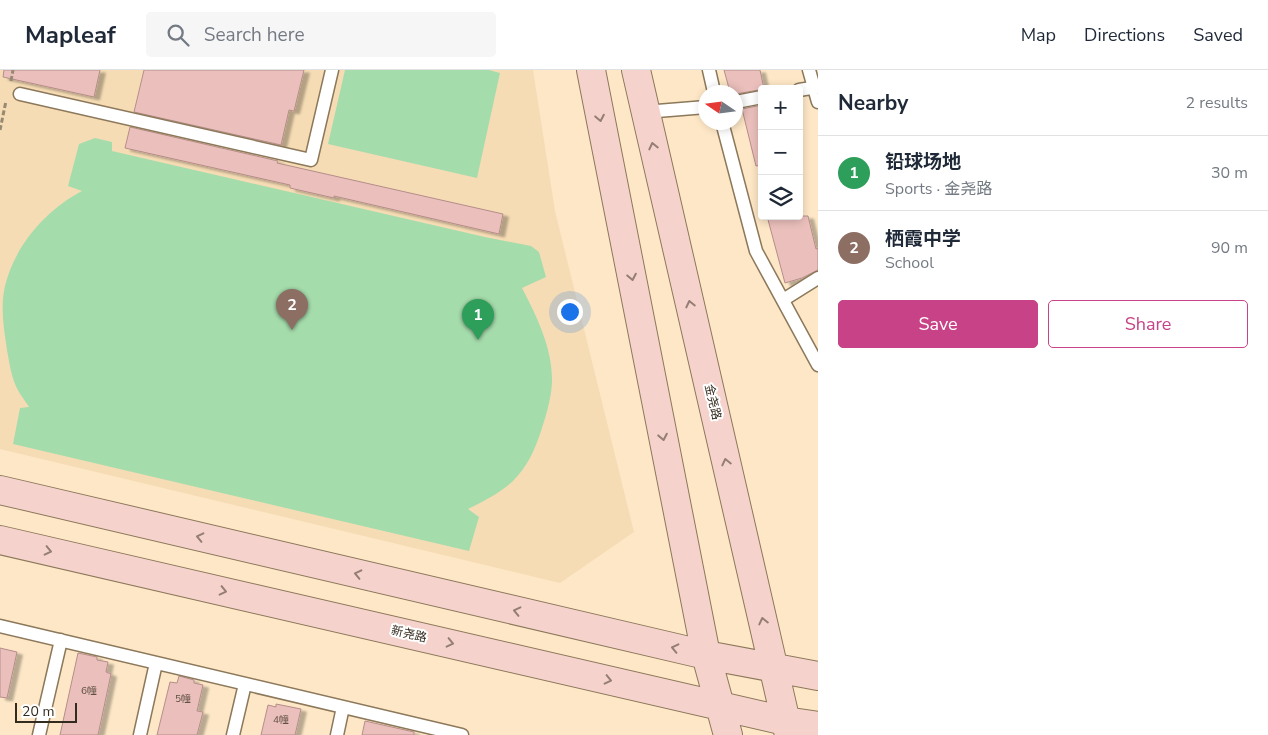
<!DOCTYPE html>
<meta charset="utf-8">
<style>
body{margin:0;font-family:"Nunito Sans","Noto Sans SC",sans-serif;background:#f6f6f7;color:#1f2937}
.controls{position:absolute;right:15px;top:15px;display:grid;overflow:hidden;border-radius:5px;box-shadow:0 2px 8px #0003}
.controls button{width:45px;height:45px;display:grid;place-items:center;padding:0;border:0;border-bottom:1px solid #e0e1e3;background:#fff;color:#1f2937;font:25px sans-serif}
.compass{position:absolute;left:698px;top:15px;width:45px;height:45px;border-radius:50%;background:#fff;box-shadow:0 2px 8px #0003;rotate:283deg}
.scale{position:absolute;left:15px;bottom:12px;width:62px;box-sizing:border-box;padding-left:5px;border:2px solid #332b1e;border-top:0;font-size:14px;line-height:18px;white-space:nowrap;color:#332b1e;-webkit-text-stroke:4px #fff;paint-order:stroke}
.you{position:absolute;left:569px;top:241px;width:18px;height:18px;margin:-12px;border:4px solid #fff;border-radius:50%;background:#1a73e8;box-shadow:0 0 0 8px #1a73e833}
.badge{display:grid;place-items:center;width:32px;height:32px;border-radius:50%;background:#c74286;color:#fff;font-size:16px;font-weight:700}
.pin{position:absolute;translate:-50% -41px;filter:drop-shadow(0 1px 2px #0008)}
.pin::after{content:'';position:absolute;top:26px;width:18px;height:15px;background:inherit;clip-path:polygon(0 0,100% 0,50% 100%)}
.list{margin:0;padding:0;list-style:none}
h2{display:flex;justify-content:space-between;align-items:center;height:65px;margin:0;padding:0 20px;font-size:21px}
h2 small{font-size:16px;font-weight:400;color:#747a83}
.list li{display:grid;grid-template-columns:32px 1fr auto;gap:15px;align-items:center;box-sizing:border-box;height:75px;padding:0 20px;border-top:1px solid #e0e1e3}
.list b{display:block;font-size:19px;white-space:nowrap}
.list p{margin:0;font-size:16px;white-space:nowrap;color:#747a83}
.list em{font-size:16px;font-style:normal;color:#747a83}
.actions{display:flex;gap:10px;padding:15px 20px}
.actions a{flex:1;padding:11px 0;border:1px solid #c74286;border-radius:5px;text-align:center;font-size:18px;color:#c74286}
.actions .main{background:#c74286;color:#fff}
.icon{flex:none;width:28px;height:28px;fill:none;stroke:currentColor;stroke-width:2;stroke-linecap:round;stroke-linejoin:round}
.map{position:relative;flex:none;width:818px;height:665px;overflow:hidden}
header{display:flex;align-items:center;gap:30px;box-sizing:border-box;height:70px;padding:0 25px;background:#fff;border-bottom:1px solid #e0e1e3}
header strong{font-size:24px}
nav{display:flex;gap:28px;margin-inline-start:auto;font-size:18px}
.search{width:350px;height:45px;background:#f6f6f7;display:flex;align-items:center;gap:12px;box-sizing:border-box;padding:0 18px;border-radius:5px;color:#747a83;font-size:19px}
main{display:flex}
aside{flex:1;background:#fff}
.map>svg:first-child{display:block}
.built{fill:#f6dcb4}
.green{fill:#a5dcac}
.building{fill:#ebc0bc;stroke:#b58d89;filter:url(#shadow)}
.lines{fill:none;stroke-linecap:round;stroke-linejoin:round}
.service-casing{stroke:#8c785a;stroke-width:15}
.secondary-casing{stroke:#8c785a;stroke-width:30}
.path{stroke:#988972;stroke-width:3;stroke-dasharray:5 2.5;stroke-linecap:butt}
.service{stroke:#fff;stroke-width:12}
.secondary{stroke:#f6d2cc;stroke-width:28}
.oneway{stroke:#947e75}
.labels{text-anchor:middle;stroke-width:4;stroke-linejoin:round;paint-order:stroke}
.number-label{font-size:10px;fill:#615046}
.street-label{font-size:12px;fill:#332b1e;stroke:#fff}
</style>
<header>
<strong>Mapleaf</strong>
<div class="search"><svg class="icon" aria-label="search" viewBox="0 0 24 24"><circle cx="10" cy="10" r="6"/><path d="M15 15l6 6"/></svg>Search here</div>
<nav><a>Map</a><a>Directions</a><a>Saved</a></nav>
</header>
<main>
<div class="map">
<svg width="818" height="665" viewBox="0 0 818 665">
<defs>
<filter id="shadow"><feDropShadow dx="5.5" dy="3" stdDeviation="1" flood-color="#0004"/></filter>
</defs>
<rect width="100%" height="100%" fill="#fde7c6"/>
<path class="built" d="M0,0H533L555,141L634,462L560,513L0,379Z"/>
<path class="green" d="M345,0H489L500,3L477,108L328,74Z
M95,68L112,72V81L485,167L531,176L539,182L546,207L522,218C537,247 553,279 552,313C551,329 546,346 541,361C535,380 527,397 513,411C500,423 484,431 468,439L479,447L469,481L13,374L20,338L29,337C24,329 18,322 15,314C11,304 9,291 7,280C4,259 0,237 5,216C15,175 46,140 82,121L68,116L79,74Z"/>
<path class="building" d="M4,0H100L94,27L3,7Z
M144,0H304L294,41L289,40L281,75L134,42Z
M724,0H760L764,19L736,24V22H730Z
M762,35V95L756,96L742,39Z
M130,57L278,91L277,93L503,144L499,164L334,126V128L290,118V115L125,78Z
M767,146H808L816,179L818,178V200L802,208L785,213Z
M0,578L17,582L7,628L0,627Z
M78,583L97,587V590L108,592L106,602L111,604L98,665H60Z
M179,606L194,610V613L203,615L197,641L203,642L197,665H157L170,612L177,613Z
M276,634L301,639L295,665H261L268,635L276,637Z
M365,651L414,662V665H362Z"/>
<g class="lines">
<defs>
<path id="service" d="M709,0L714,22
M809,0L818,32
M799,20L818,17
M20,24L311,90L332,0
M736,32L762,27
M645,42L706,37
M722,52L756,181L818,295
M783,230L818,208
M0,556L462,665
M39,665L61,570
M140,665L156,593
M233,665L245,614
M337,665L343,637"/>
<path id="secondary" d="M591,0L706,585L728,665
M636,0L789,665
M0,420L706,585L818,606
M0,470L785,651L818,656"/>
</defs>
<use href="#service" class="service-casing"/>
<use href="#secondary" class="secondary-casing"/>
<path class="path" d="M11,11L13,0
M0,60L6,31"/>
<use href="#service" class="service"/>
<use href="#secondary" class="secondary"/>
</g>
<defs><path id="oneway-chevron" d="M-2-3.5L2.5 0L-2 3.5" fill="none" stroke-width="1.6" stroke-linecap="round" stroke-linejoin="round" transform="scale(1.25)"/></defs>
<g class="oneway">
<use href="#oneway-chevron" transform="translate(600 48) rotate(79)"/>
<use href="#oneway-chevron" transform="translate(653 76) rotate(-103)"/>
<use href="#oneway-chevron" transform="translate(632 207) rotate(79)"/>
<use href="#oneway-chevron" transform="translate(690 234) rotate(-103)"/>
<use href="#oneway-chevron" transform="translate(663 367) rotate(79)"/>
<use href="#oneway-chevron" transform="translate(726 392) rotate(-103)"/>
<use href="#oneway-chevron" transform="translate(200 467) rotate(-167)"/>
<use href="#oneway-chevron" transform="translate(48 481) rotate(13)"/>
<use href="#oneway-chevron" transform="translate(358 504) rotate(-167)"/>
<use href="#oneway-chevron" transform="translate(223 521) rotate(13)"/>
<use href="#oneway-chevron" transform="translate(517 541) rotate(-167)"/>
<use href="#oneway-chevron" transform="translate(763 551) rotate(-103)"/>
<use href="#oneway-chevron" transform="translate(450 573) rotate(13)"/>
<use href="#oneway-chevron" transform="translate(675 578) rotate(-167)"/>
<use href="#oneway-chevron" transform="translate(608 610) rotate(13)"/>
</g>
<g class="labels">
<g class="number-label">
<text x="89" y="624">6幢</text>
<text x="183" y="632">5幢</text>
<text x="281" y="653">4幢</text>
</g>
<g class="street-label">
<text transform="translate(713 332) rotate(77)" y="4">金尧路</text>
<text transform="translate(409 564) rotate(13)" y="4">新尧路</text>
</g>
</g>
</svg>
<div class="controls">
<button>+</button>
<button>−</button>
<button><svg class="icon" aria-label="layers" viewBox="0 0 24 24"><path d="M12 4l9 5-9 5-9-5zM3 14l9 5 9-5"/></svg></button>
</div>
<svg class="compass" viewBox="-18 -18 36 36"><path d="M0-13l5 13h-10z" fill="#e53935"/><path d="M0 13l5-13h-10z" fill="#747a83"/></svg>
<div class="scale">20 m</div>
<div class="you"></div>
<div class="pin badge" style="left:478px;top:270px;background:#2e9e5b">1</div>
<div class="pin badge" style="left:292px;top:260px;background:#8d6e63">2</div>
</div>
<aside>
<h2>Nearby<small>2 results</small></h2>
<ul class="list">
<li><span class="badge" style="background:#2e9e5b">1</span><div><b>铅球场地</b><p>Sports · 金尧路</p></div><em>30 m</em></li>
<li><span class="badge" style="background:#8d6e63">2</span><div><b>栖霞中学</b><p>School</p></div><em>90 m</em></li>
</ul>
<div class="actions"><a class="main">Save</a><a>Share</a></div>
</aside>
</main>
